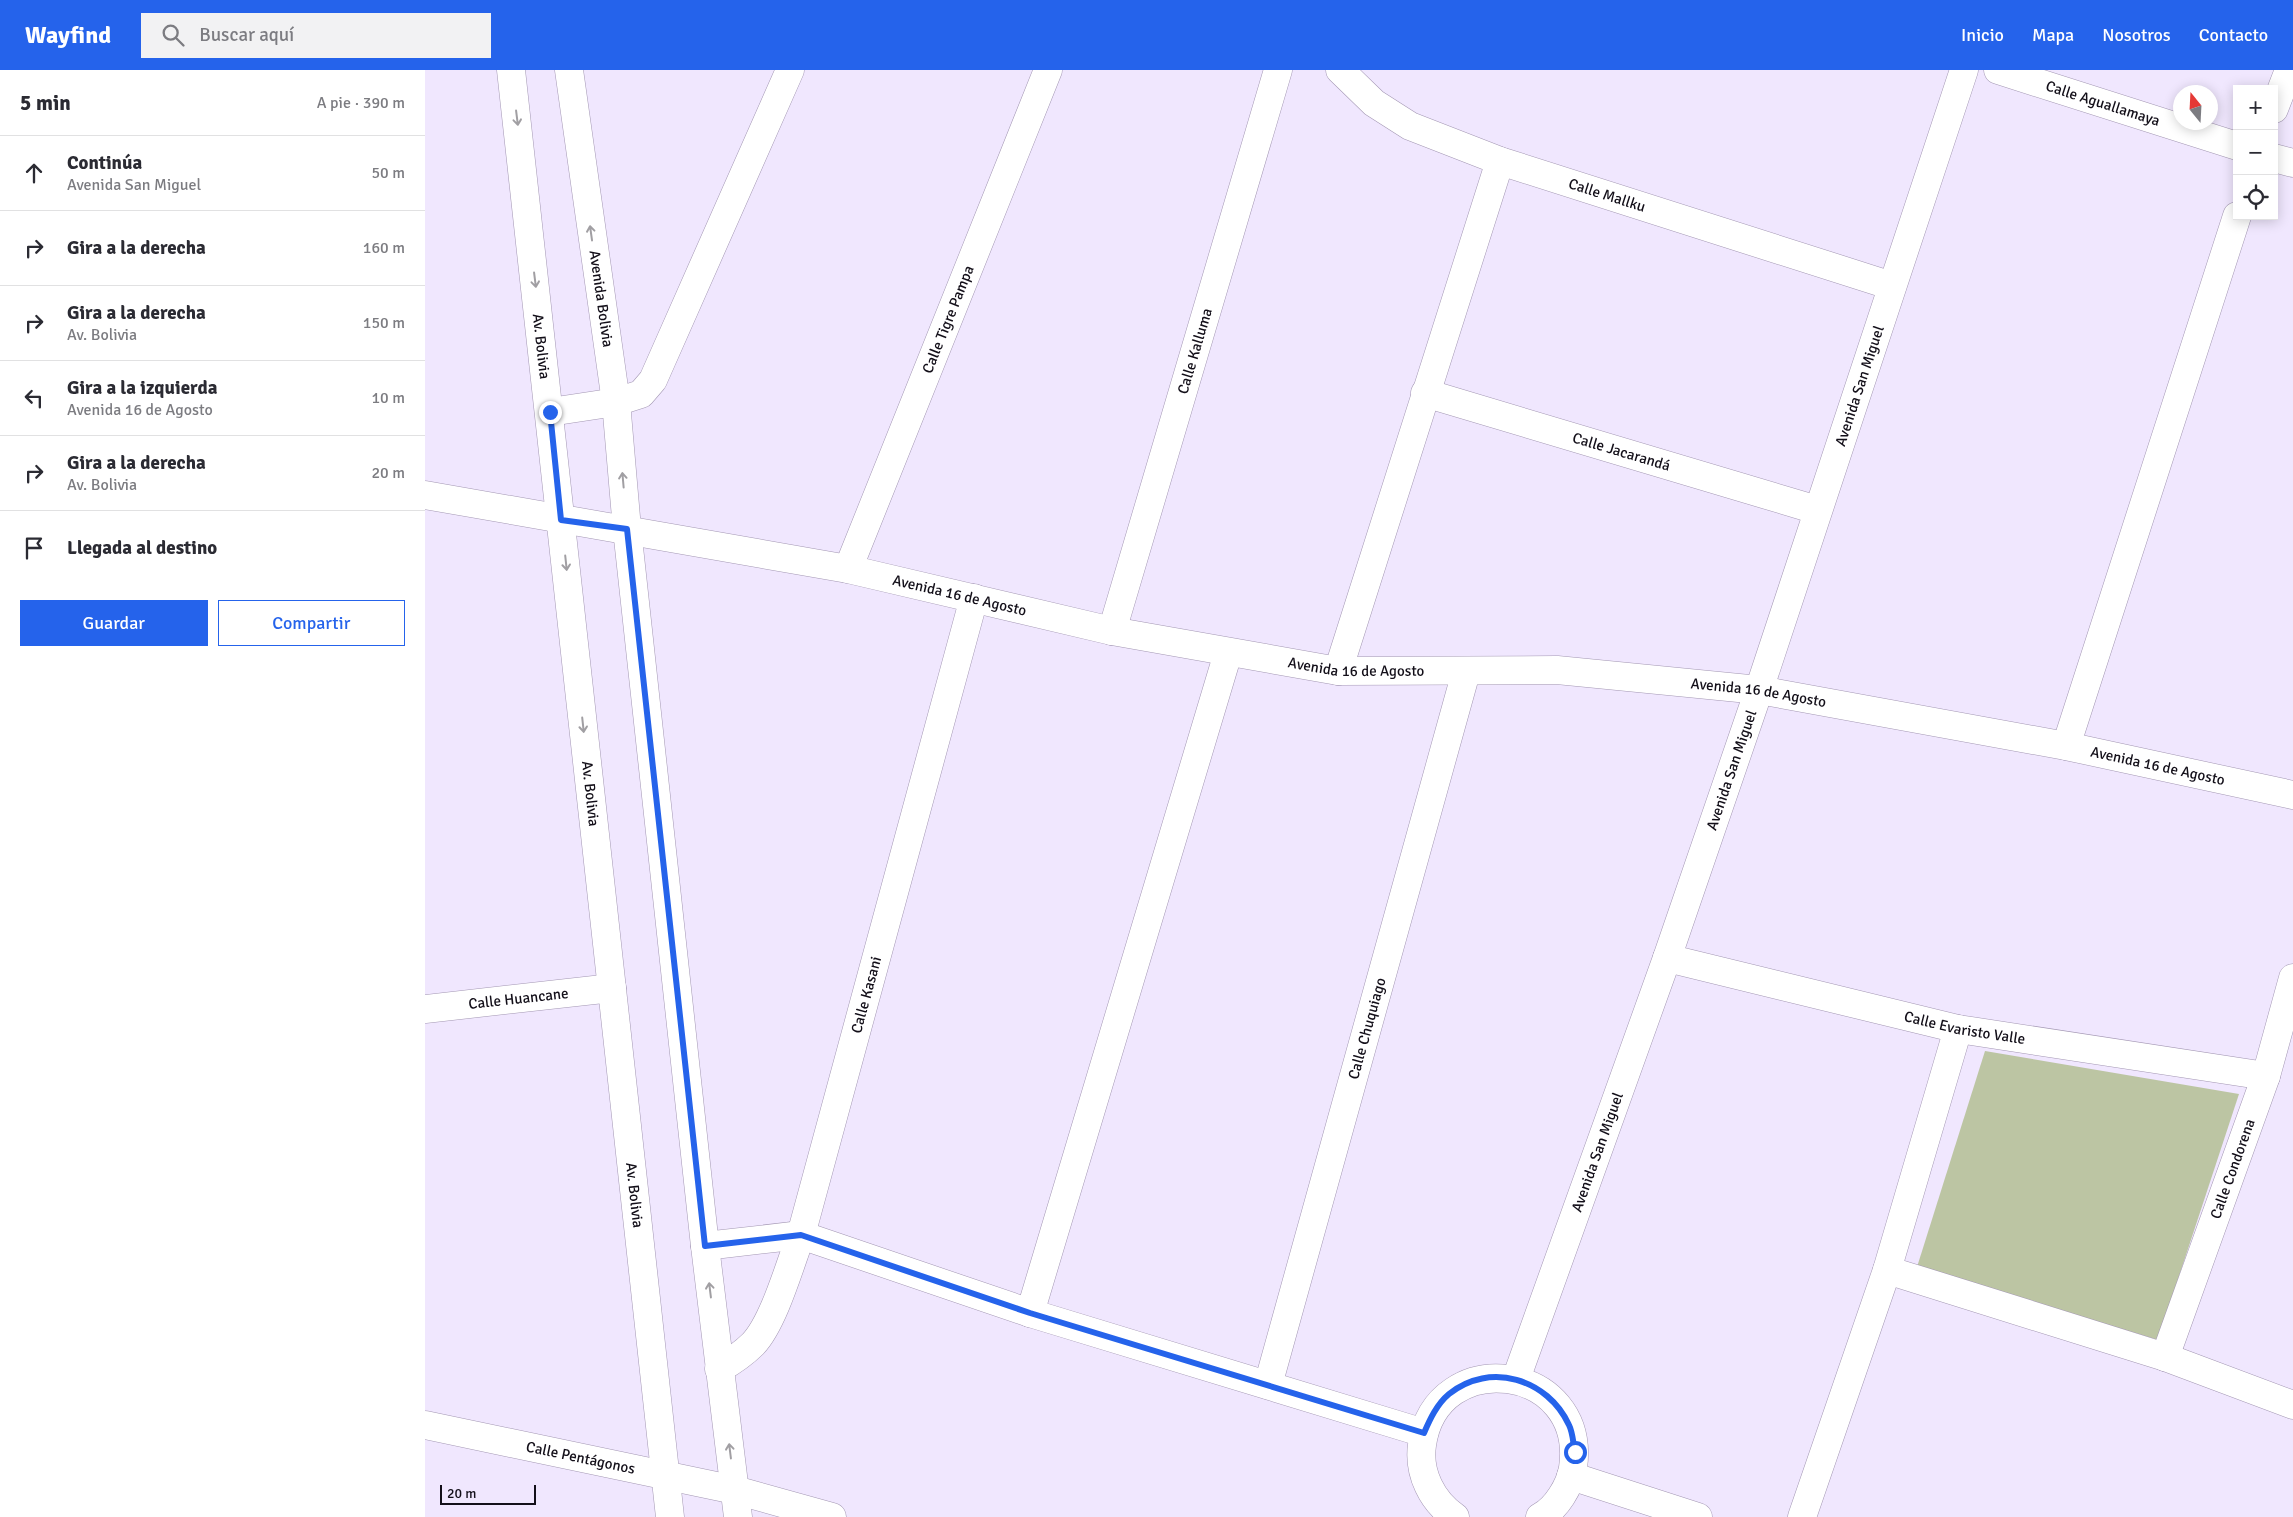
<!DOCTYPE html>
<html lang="es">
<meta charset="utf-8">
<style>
body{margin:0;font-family:Signika,sans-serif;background:#f2f2f3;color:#2b2b33}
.controls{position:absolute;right:15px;top:15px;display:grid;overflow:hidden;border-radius:0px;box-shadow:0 2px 12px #0003}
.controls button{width:45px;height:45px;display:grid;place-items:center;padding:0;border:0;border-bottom:1px solid #e1e1e2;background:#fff;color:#2b2b33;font:25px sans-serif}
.compass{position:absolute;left:1748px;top:15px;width:45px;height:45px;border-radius:50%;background:#fff;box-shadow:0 2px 12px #0003;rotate:342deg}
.scale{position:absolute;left:15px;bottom:12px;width:96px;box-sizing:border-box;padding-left:5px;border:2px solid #130f19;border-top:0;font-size:14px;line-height:18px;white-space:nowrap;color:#130f19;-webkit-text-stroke:4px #f0e7fe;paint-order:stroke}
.stop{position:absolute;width:15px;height:15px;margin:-11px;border:4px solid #2563eb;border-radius:50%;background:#fff}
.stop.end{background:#2563eb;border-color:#fff;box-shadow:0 1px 5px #0008}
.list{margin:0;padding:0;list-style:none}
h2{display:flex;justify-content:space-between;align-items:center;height:65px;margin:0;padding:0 20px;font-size:21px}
h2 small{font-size:16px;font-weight:400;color:#7c7c81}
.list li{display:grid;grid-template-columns:32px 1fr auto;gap:15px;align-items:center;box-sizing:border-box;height:75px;padding:0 20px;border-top:1px solid #e1e1e2}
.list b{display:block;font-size:19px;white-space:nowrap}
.list p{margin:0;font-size:16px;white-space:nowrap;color:#7c7c81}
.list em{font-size:16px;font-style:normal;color:#7c7c81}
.actions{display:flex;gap:10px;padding:15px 20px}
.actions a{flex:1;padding:11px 0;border:1px solid #2563eb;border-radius:0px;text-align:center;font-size:18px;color:#2563eb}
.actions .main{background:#2563eb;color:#fff}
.icon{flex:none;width:28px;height:28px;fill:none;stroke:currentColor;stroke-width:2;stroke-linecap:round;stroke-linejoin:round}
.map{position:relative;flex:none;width:1868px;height:1447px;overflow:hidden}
header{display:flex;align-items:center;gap:30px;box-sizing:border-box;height:70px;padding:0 25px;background:#2563eb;color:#fff}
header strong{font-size:24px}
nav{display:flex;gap:28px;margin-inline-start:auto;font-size:18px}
.search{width:350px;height:45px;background:#f2f2f3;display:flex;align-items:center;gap:12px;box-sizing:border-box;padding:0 18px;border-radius:0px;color:#7c7c81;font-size:19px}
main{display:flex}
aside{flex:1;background:#fff}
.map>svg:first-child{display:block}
.green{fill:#bcc5a3}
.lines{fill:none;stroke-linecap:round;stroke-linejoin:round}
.minor-casing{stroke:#a397b3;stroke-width:29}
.minor{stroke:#fff;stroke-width:28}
.oneway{stroke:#a19fa3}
.route{stroke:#2563eb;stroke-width:6}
.labels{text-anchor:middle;stroke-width:5;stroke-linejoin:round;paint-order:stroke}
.street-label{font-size:15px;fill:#130f19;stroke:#f0e7fe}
</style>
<header>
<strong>Wayfind</strong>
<div class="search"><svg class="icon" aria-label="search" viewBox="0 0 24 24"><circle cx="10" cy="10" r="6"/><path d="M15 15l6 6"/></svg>Buscar aquí</div>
<nav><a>Inicio</a><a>Mapa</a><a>Nosotros</a><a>Contacto</a></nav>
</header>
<main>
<aside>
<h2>5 min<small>A pie · 390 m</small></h2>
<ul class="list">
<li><svg class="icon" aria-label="ahead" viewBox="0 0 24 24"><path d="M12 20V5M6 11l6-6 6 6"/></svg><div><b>Continúa</b><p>Avenida San Miguel</p></div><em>50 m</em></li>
<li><svg class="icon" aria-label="right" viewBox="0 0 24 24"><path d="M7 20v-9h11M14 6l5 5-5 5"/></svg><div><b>Gira a la derecha</b></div><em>160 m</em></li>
<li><svg class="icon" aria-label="right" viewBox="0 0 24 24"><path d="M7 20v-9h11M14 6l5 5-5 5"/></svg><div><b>Gira a la derecha</b><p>Av. Bolivia</p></div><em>150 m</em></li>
<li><svg class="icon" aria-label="left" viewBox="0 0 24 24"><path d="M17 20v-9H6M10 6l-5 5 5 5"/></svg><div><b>Gira a la izquierda</b><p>Avenida 16 de Agosto</p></div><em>10 m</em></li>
<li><svg class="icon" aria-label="right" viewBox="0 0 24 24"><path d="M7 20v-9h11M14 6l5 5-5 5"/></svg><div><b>Gira a la derecha</b><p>Av. Bolivia</p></div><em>20 m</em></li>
<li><svg class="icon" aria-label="arrive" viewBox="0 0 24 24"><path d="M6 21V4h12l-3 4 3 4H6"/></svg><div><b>Llegada al destino</b></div></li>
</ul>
<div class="actions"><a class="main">Guardar</a><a>Compartir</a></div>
</aside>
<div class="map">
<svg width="1868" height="1447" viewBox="0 0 1868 1447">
<rect width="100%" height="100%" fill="#f0e7fe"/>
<path class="green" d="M1560,981L1814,1024L1733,1270L1492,1197Z"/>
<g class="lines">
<defs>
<g id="minor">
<path id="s1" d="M86,0L245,1447"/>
<path id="s2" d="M144,0L191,332L202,459L280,1176L313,1447"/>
<path id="s3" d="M915,0L949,33L985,56L1075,91L1467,216"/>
<path id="s4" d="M1573,0L1812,76"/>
<path d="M1849,39L1864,0"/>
<path d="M1849,88L1868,93"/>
<path id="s5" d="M1000,323L1392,440"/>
<path d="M125,342L191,332L216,324L228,310L365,0"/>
<path id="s6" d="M0,425L423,499L687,561L913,601L1132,600L1334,620L1641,676L1868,725"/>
<path id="s7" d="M423,499L623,0"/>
<path id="s8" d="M687,561L853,0"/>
<path d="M913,601L1075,91"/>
<path d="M1641,676L1812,146"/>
<path id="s9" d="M1242,888L1533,959L1841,1006"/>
<path id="s10" d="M0,939L187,918"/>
<path d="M280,1176L376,1165L605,1243L999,1363"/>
<path d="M1462,1200L1740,1287L1868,1335"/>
<path d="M605,1243L803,583"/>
<path id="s11" d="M1740,1287L1841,1006L1868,908"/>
<path id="s12" d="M294,1299C306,1292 318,1284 328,1274C349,1252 365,1194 376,1165L549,528"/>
<path id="s13" d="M1091,1309L1242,888L1334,620L1539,0"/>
<path id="s14" d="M843,1315L1041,602"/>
<path id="s15" d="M0,1355L310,1420L407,1447"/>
<path d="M1146,1406L1273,1447"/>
<path d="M1030,1447C1007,1431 993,1403 997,1375C1011,1274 1163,1293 1148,1398C1145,1416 1131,1439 1115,1447"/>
<path d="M1377,1447L1462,1200L1533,959"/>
</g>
</defs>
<use href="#minor" class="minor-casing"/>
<use href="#minor" class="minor"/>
</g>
<defs><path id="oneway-shaft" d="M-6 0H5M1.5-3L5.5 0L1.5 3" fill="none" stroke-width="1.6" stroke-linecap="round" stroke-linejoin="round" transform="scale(1.25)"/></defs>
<g class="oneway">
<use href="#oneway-shaft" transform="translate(92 48) rotate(83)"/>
<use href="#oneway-shaft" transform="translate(166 163) rotate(-98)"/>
<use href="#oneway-shaft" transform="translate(110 210) rotate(83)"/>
<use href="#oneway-shaft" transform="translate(198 410) rotate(-95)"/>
<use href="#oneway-shaft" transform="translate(141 493) rotate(84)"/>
<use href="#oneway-shaft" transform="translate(158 655) rotate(84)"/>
<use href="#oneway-shaft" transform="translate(285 1220) rotate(-97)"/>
<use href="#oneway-shaft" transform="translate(305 1381) rotate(-97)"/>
</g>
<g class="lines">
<path class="route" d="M125,342L136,450L202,459L280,1176L376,1165L605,1243L999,1363C1005,1349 1012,1334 1024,1324C1065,1291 1123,1309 1144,1355C1148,1363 1148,1373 1150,1382"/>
</g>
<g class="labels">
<g class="street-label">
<text dy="5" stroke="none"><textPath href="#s4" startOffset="110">Calle Aguallamaya</textPath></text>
<text dy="5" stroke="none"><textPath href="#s3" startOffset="299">Calle Mallku</textPath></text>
<text dy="5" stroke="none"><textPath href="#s2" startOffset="231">Avenida Bolivia</textPath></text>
<text dy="5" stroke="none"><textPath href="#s7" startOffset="269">Calle Tigre Pampa</textPath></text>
<text dy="5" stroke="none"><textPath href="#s1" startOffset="278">Av. Bolivia</textPath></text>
<text dy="5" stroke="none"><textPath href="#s8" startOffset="292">Calle Kalluma</textPath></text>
<text dy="5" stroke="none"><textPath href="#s13" startOffset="1051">Avenida San Miguel</textPath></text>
<text dy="5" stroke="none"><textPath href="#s5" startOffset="205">Calle Jacarandá</textPath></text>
<text dy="5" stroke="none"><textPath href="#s6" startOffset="544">Avenida 16 de Agosto</textPath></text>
<text dy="5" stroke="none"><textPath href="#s6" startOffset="948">Avenida 16 de Agosto</textPath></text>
<text dy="5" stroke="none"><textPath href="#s6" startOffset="1352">Avenida 16 de Agosto</textPath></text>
<text dy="5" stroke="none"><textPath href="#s6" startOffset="1758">Avenida 16 de Agosto</textPath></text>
<text dy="5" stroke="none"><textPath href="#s13" startOffset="646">Avenida San Miguel</textPath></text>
<text dy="5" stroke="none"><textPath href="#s1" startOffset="728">Av. Bolivia</textPath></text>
<text dy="5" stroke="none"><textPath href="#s12" startOffset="411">Calle Kasani</textPath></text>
<text dy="5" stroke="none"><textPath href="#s10" startOffset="94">Calle Huancane</textPath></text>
<text dy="5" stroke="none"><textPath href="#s9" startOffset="306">Calle Evaristo Valle</textPath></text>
<text dy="5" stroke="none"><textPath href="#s14" startOffset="370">Calle Chuquiago</textPath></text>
<text dy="5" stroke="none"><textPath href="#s13" startOffset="241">Avenida San Miguel</textPath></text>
<text dy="5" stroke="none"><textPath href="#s11" startOffset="200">Calle Condorena</textPath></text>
<text dy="5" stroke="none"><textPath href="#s1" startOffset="1132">Av. Bolivia</textPath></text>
<text dy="5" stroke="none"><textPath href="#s15" startOffset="159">Calle Pentágonos</textPath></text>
</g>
</g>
</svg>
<div class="controls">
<button>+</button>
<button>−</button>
<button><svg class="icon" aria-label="locate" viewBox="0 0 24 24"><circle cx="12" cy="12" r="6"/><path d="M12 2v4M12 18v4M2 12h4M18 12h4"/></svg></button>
</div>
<svg class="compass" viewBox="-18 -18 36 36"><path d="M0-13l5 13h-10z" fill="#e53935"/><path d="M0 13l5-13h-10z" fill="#7c7c81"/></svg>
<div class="scale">20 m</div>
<div class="stop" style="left:1150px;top:1382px"></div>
<div class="stop end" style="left:125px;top:342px"></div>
</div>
</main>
